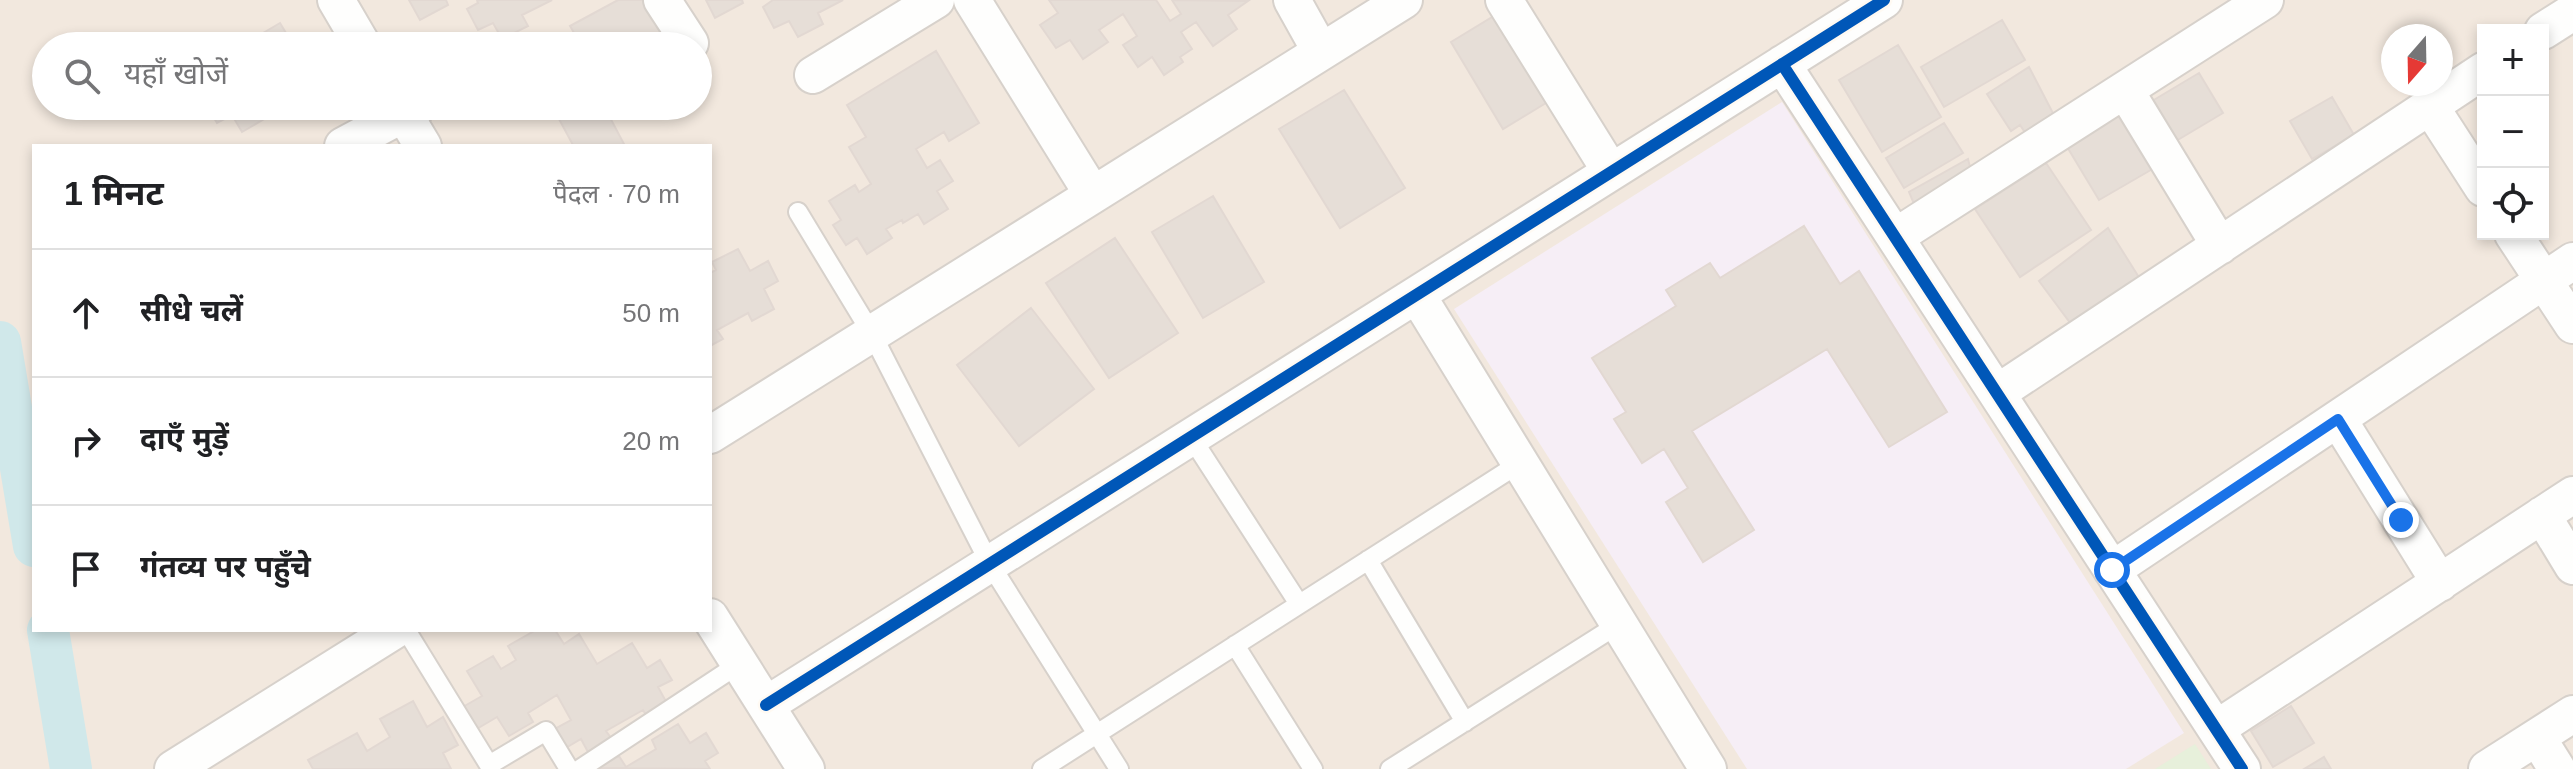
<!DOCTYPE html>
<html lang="hi">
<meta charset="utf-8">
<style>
body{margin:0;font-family:Helvetica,"Noto Sans Devanagari",sans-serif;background:#f6f6f6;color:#202124}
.controls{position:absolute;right:24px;top:24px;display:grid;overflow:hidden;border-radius:0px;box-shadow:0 4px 12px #0003}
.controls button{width:72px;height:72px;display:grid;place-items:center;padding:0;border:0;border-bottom:2px solid #e0e0e0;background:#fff;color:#202124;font:40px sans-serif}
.compass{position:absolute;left:2381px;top:24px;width:72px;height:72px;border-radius:50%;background:#fff;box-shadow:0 4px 12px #0003;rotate:200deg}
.stop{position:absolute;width:24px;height:24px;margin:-18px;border:6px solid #1a73e8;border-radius:50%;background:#fff}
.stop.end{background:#1a73e8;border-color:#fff;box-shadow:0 2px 8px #0008}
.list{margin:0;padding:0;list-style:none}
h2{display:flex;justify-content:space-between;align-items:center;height:104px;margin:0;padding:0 32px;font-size:34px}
h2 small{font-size:26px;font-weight:400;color:#757577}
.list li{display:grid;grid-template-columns:52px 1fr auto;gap:24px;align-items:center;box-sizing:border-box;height:128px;padding:0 32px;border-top:2px solid #e0e0e0}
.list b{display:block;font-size:30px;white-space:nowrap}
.list em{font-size:26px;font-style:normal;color:#757577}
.icon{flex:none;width:44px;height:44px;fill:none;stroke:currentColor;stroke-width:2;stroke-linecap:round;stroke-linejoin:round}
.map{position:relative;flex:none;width:2573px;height:769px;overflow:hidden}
.search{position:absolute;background:#fff;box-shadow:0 4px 12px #0003;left:32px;top:32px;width:680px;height:88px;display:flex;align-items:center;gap:20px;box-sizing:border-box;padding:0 28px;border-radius:44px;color:#757577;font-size:30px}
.panel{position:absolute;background:#fff;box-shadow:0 4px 12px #0003;left:32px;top:144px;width:680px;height:488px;border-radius:0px}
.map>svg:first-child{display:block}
.residential{fill:#f2e8de;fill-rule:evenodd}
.education{fill:#f6eef6}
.green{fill:#e7f0db}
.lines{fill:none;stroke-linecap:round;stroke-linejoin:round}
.canal{stroke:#d0e8ea;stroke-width:42}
.building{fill:#e6ded7;stroke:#e2d8d2;stroke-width:2}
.service-casing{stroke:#d7d1cb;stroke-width:22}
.minor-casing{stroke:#d7d1cb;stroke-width:40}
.service{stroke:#fefefd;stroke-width:18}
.minor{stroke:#fefefd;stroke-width:36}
.cycleway-casing{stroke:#fffaf3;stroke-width:17}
.cycleway{stroke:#0057b8;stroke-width:12}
.route{stroke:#1a73e8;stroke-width:10}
</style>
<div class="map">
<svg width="2573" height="769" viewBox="0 0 2573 769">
<rect width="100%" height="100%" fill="#f9f5f0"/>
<path class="residential" d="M0,0H2573V769H0ZM2483,30H2543V234H2483ZM2393,36H2441V84H2393ZM46,46H698V106H46ZM34,146H710V630H34Z"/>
<path class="education" d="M1782,102L2184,733L2126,769H1747L1454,309Z"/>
<path class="green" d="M2195,744L2211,769H2155Z"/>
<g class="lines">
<path class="canal" d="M0,342L34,546
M48,630L71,769"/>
</g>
<path class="building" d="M409,0H446L448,5L420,20Z
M477,0H552L522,15L528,26L502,39L493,23L478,30L467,9L478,3Z
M618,0H643L665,40L655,46H578L581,45L570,26Z
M706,0H742L743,3L715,18Z
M773,0H843L818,13L823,24L798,37L789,21L774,28L763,7Z
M1049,0H1156L1170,21L1181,14L1172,0L1248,1L1228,15L1237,29L1213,46L1196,22L1181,32L1192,49L1180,57L1183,62L1164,75L1152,57L1138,67L1123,45L1137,36L1123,14L1099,30L1108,42L1083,59L1070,40L1056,48L1040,25L1058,13Z
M1494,16L1546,103L1503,129L1451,42Z
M2002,20L2025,60L1944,107L1921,67Z
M280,23L292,43L306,36L312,46H257L253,39Z
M1898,45L1941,117L1882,152L1839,80Z
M936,51L979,123L949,141L944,132L916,149L927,168L940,160L953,181L937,191L948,209L924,224L918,214L903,223L902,220L886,229L892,238L867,254L857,238L846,245L833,225L841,220L829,201L855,185L859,192L871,184L849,147L866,137L847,105Z
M2029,67L2057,121L2030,140L2020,125L2011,131L1987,94Z
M2199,73L2223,113L2166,147L2142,107Z
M1344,90L1405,188L1340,228L1279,129Z
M2332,97L2354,135L2312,159L2290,121Z
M207,106H266L261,109L266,118L242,132L232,115L217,123Z
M552,106H583L589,116L605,108L625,146H571L573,145Z
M2124,112L2156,167L2099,200L2066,145Z
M1944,123L1963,153L1904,188L1886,158Z
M1968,159L1972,175L1917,211L1909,192Z
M2046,163L2091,230L2020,277L1975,209Z
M1213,196L1264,282L1203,318L1152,232Z
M1804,226L1840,284L1859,271L1947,412L1889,447L1827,349L1692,431L1754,530L1703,562L1666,502L1688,488L1664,449L1642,463L1614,419L1626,412L1592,358L1676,306L1666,290L1710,263L1720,278Z
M2108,228L2140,279L2074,328L2039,281Z
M1115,238L1178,333L1109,378L1046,283Z
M738,249L750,271L768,261L778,281L764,289L774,309L752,321L748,313L717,330L723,339L710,346V273L716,270L712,262Z
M1031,308L1094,389L1019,446L957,365Z
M536,630H555L564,644L579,634L597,664L632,643L647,668L660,660L672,680L658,687L668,705L647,717L643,710L606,731L611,738L588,752L581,739L564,749L553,730L571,720L557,695L528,713L533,722L509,736L497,717L475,730L461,708L482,696L467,671L493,656L501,669L516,660L508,646Z
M413,701L427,727L443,717L458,745L443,753L451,769H313L308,760L357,733L367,751L390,737L380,719Z
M2291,706L2314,743L2273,767L2251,731Z
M678,724L690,743L706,733L718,753L705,761L710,769L598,768L619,756L626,767L656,749L652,740Z
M2324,757L2331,769H2304Z"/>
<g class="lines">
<defs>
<path id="service" d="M798,212L872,334L990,564L1119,769
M1191,437L1299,604
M1368,560L1465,722
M406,630L489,765L546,731L569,769
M1235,645L1313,769
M580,769L739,664
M1042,769L1520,463
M1390,769L1619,624"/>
<path id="minor" d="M336,0L363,46
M662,0L690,43
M972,0L1093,195
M1292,0L1321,52
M1504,0L1611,172
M2543,31L2573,12
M1782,64L2242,769
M813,75L936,0
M2125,90L2220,246
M399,106L423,146
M2430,106L2483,188
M343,146L418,106
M2513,234L2573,325
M1895,237L2265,0
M1417,295L1708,769
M1997,393L2483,71
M2338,419L2440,583
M710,435L1404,0
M2542,515L2573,566
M2112,570L2573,261
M710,617L806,769
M766,705L1884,0
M2216,729L2573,495
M2537,737L2557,769
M173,769L395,630
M2487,769L2573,714"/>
</defs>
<use href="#service" class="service-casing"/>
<use href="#minor" class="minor-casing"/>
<use href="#service" class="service"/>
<use href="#minor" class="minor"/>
<defs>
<path id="cycleway" d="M1782,64L2242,769
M766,705L1884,0"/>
</defs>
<use href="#cycleway" class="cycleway-casing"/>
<use href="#cycleway" class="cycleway"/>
</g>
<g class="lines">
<path class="route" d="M2112,570L2338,419L2401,520"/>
</g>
</svg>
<div class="controls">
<button>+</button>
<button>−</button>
<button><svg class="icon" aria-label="locate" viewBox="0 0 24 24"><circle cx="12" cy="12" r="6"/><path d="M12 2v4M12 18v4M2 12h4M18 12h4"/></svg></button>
</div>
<svg class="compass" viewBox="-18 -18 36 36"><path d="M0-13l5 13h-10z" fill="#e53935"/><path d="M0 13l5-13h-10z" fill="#757577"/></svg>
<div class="stop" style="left:2112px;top:570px"></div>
<div class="stop end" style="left:2401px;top:520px"></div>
<div class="search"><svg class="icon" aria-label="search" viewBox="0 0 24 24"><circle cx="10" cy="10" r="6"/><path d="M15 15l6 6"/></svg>यहाँ खोजें</div>
<section class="panel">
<h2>1 मिनट<small>पैदल · 70 m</small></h2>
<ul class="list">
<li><svg class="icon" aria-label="ahead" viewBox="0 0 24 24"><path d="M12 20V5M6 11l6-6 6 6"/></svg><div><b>सीधे चलें</b></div><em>50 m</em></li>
<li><svg class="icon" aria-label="right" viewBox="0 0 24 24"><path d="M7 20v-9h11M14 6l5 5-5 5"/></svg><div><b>दाएँ मुड़ें</b></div><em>20 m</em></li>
<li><svg class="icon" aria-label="arrive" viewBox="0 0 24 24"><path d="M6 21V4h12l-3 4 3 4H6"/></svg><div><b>गंतव्य पर पहुँचे</b></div></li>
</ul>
</section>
</div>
